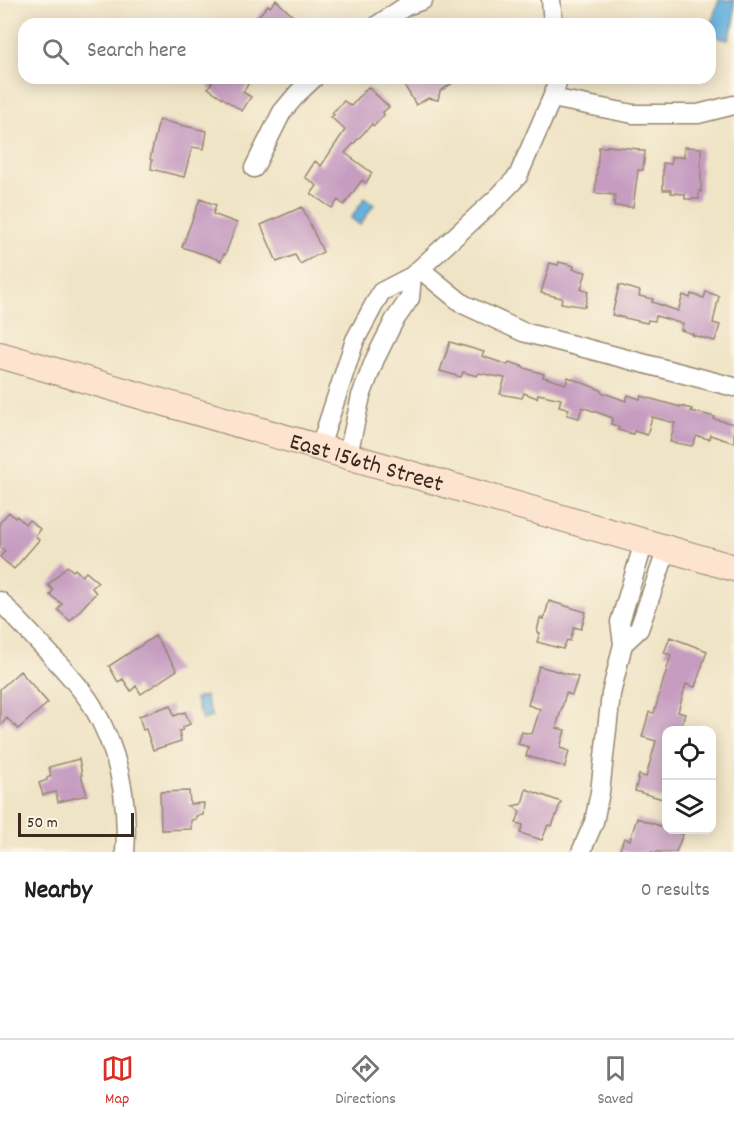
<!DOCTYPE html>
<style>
body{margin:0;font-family:Dekko,sans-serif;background:#f6f6f6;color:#202124}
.controls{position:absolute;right:18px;bottom:18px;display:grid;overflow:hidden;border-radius:12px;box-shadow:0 3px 15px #0003}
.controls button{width:54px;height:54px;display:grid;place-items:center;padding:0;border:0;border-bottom:2px solid #e0e0e0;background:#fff;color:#202124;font:30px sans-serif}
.scale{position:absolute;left:18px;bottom:15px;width:116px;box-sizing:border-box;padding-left:6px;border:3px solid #3b2a1e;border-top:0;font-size:16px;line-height:21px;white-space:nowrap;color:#3b2a1e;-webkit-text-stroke:4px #fcf5e5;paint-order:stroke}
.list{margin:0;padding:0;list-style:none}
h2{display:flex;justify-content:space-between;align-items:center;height:78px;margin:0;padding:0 24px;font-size:26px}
h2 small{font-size:20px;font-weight:400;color:#757577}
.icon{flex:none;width:33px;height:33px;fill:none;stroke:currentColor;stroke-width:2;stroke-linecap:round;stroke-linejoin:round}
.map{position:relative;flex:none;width:734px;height:852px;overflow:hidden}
.search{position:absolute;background:#fff;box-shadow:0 3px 15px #0003;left:18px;right:18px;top:18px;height:66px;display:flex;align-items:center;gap:15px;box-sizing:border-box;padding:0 21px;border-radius:18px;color:#757577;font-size:22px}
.sheet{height:186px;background:#fff}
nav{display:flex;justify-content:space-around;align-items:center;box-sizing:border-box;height:84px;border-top:2px solid #e0e0e0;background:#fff;font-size:16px;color:#757577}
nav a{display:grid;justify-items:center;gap:3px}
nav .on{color:#d93025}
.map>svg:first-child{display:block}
.water{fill:#66b1df;stroke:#506e7e;stroke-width:1.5}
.building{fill:#c69dc1}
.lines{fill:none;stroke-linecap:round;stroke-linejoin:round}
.street-casing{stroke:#968772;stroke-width:21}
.secondary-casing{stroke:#968772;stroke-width:28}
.street{stroke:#fff;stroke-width:18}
.secondary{stroke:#fde4d0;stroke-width:26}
.labels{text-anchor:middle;stroke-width:4.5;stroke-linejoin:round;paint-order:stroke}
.street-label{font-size:24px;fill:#3b2a1e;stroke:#fcf5e5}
</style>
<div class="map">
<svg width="734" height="852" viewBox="0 0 734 852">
<rect width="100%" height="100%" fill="#fcf5e5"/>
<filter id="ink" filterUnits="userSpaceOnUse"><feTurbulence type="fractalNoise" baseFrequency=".0167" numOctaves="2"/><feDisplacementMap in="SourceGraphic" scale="12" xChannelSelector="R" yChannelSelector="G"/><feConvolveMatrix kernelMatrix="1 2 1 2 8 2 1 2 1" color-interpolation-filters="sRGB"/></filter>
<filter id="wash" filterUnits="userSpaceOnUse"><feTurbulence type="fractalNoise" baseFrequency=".008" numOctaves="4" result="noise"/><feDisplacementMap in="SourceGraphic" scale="24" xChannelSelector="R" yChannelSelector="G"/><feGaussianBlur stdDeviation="1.35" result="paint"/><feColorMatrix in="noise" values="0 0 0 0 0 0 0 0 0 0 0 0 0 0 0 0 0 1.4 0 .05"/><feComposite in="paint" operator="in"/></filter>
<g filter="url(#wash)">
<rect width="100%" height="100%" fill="#f0e4c6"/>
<path class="water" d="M719,0H734V22L728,40L710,35V27Z
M365,198L374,204L360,225L351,218Z
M205,696L212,717L202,720L195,699Z"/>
<g id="blocks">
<path class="building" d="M276,0L301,24H251L268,5L270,7Z
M215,78H252L243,92L251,97L242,111L208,88Z
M400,78H461L440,91L438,100L428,98L416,105Z
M368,87L389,107L383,112L384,115L374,126L372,124L345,153L372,173L366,183L362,180L344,205L338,200L332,208L311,194L317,186L305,177L315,161L321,166L345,130L331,117L334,115L332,113L344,101L351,106Z
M159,120L207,131L204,149L192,147L184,177L151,169L152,160L150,159Z
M607,146L639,149V151H645L643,170H638L633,207L614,206L615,195L595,193L599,147H607Z
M684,147L701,148V192L699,191V199H685V194L671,193V190H663V163L671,164V157H684Z
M200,199L216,205L213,214L237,223L225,255L224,254L221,261L209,256L182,247Z
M302,207L323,252L300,264L295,255L277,262L261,225Z
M559,262L574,266L573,269L586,272L581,289L588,292L585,307L561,303L562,298L541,293L550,263L558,265Z
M619,285L640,291L639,296L653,299L652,302L678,311L683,295L690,298L691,294L704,298L706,292L719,296L713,323L720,325L715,341L692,335L693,334L681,330L683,324L656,316L655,321L648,320L647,323L612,315Z
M450,342L484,352L482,356L508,365L509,362L522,366L521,367L544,374L543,377L566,384L568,377L601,390V392L626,401L628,395L640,399L641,396L680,407V406L692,409L691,411L715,417L714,419L734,424V443L710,435L709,439L697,436L692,446L670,442L675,423L652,417L647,435L634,431L633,434L618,430L619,427L611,424L613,418L582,407L579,418L567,415L569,409L559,406L561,399L538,394L537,398L524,393L522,398L500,394L505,378L479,373L477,376L463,372L461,377L440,371Z
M9,512L15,518L17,516L25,524L29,520L40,529L35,536L39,540L14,569L0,557L5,551L0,547V522Z
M67,566L73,571L75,569L82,576L86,572L98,582L92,588L96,593L70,621L58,610L62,604L50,595L53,590L48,585Z
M549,601L586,612L581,629L574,627L570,641L567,640L563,649L537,642L540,633L537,632L540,618L544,619Z
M155,636L177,670L141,694L136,686L131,691L123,679L118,682L109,666Z
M670,637L707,651L695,687L686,684L678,712L685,714L680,730H666V800L635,791L639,775L646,777L656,741L642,737L649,712L654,713L671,655L664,653Z
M539,666L578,677L572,695L566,693L556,728L565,730L560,748L569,751L565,767L526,756L529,747L518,744L522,732L532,734L540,709L528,705Z
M20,671L48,703L18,729L7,718L0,726V689Z
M171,705L174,716L185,712L190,724L183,727V730L179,731L181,741L153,750L146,729L143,730L139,716Z
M79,759L82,775H81L87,795L58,802L56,792L43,795L39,783L47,780V778L51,776L49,767Z
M526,789L561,802L552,826L548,825L542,840L520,833L523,825L516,823L520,812L513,806L522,804Z
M189,791L190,804L204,803L203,815L196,816V819L191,820V829L161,830L160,792Z
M637,818L683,834L676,852H619L624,838L630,840Z"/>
</g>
</g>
<g filter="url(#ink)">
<use href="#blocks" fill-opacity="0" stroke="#968772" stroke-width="1.5"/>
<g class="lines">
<defs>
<path id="street" d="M551,0L553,24
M379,24L406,6L423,0
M552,98L633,114H698L734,105
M254,168L282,112L298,93L314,78
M420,269L463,304L523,332L734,387
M320,447L355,340L381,292L412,276L498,197L518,176L552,98L557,83V78
M348,455L361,396L375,359L394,321L410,298L412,276
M0,601C16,618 32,635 48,652C63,668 80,686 92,705C119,751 129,799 125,852
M623,644L639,629L667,549
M581,852L594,822L600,792L611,694L623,644L620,622L644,542"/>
<g id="secondary">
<path id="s1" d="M0,355L734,568"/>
</g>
</defs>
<use href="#street" class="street-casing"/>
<use href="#secondary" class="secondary-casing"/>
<use href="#street" class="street"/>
<use href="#secondary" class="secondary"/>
</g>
</g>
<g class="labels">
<g class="street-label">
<text dy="8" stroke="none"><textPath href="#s1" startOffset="382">East 156th Street</textPath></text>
</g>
</g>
</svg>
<div class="controls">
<button><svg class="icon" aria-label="locate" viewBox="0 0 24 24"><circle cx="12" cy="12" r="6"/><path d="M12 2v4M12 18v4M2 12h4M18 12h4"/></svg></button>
<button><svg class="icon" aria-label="layers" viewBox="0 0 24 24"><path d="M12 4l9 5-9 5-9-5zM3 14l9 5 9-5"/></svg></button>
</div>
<div class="scale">50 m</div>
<div class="search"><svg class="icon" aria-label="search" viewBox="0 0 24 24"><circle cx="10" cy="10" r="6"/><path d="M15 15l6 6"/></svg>Search here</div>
</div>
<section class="sheet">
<h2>Nearby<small>0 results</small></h2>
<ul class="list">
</ul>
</section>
<nav>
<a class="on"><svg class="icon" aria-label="map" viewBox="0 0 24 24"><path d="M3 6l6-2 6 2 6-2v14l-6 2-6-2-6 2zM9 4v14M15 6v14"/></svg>Map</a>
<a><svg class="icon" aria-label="directions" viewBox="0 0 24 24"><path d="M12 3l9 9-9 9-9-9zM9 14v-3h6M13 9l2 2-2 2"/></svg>Directions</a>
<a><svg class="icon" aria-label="saved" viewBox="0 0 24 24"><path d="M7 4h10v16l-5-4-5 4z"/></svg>Saved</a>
</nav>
